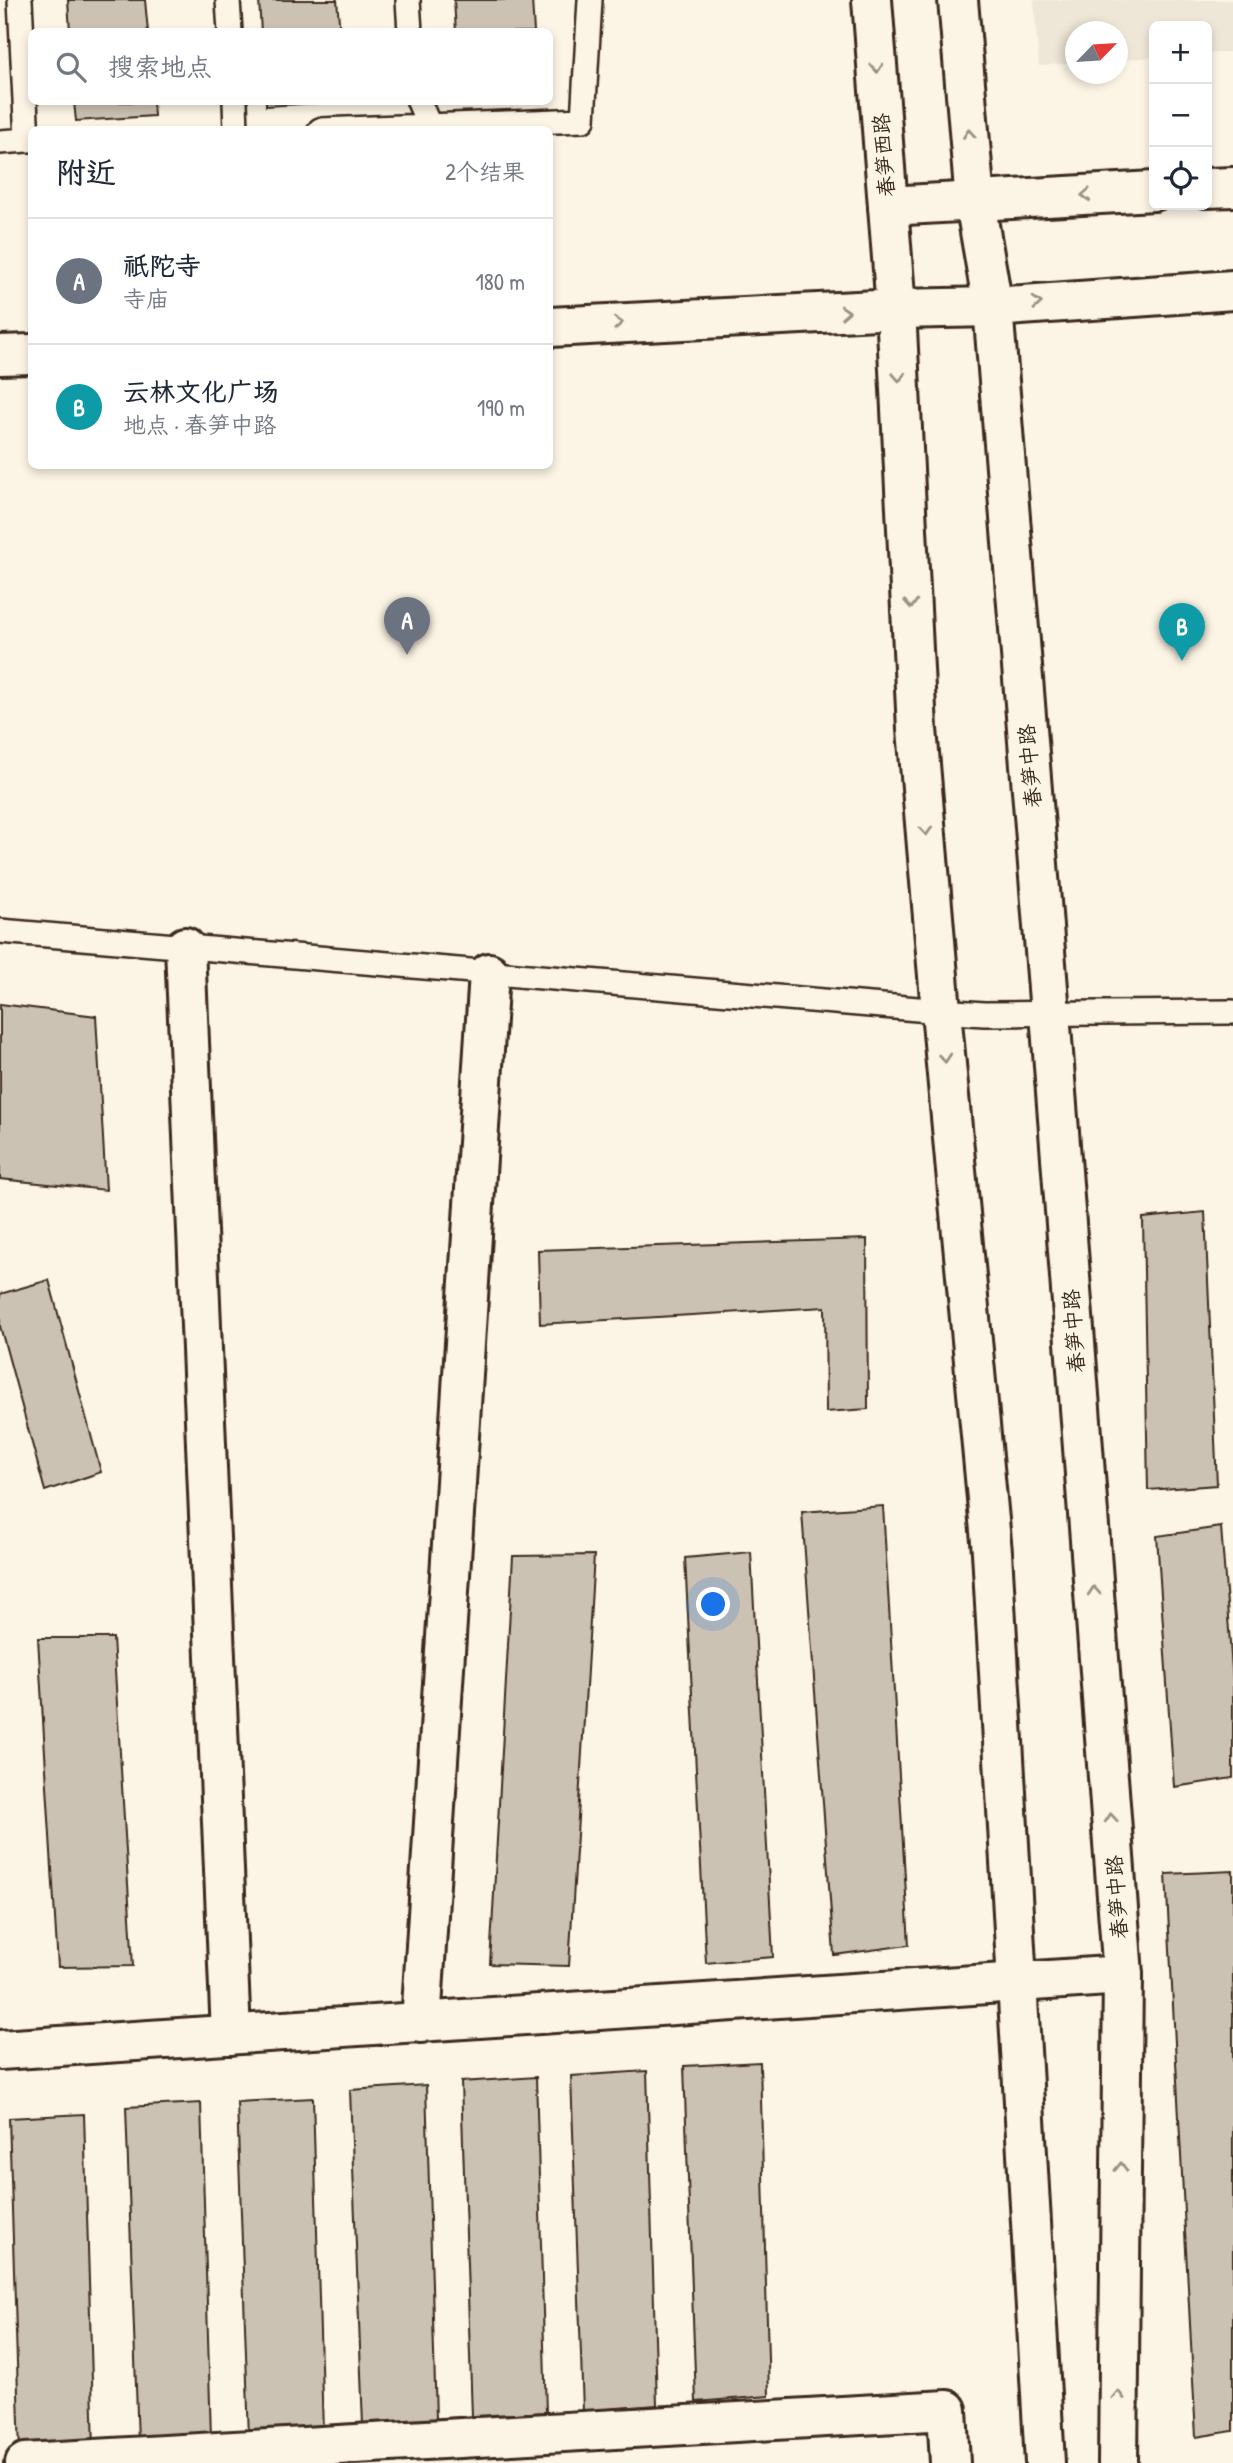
<!DOCTYPE html>
<html lang="zh">
<meta charset="utf-8">
<style>
body{margin:0;font-family:"Patrick Hand","LXGW WenKai TC",sans-serif;background:#f2f2f3;color:#1f2937}
.controls{position:absolute;right:21px;top:21px;display:grid;overflow:hidden;border-radius:10px;box-shadow:0 4px 10px #0003}
.controls button{width:63px;height:63px;display:grid;place-items:center;padding:0;border:0;border-bottom:2px solid #e0e1e3;background:#fff;color:#1f2937;font:35px sans-serif}
.compass{position:absolute;left:1065px;top:21px;width:63px;height:63px;border-radius:50%;background:#fff;box-shadow:0 4px 10px #0003;rotate:65deg}
.you{position:absolute;left:714px;top:1605px;width:24px;height:24px;margin:-18px;border:5px solid #fff;border-radius:50%;background:#1a73e8;box-shadow:0 0 0 10px #1a73e833}
.badge{display:grid;place-items:center;width:46px;height:46px;border-radius:50%;background:#3b2a1e;color:#fff;font-size:23px;font-weight:700}
.pin{position:absolute;translate:-50% -58px;filter:drop-shadow(0 2px 4px #0008)}
.pin::after{content:'';position:absolute;top:37px;width:24px;height:21px;background:inherit;clip-path:polygon(0 0,100% 0,50% 100%)}
.list{margin:0;padding:0;list-style:none}
h2{display:flex;justify-content:space-between;align-items:center;height:91px;margin:0;padding:0 28px;font-size:30px}
h2 small{font-size:23px;font-weight:400;color:#747a83}
.list li{display:grid;grid-template-columns:46px 1fr auto;gap:21px;align-items:center;box-sizing:border-box;height:126px;padding:0 28px;border-top:2px solid #e0e1e3}
.list b{display:block;font-size:26px;white-space:nowrap}
.list p{margin:0;font-size:23px;white-space:nowrap;color:#747a83}
.list em{font-size:23px;font-style:normal;color:#747a83}
.icon{flex:none;width:38px;height:38px;fill:none;stroke:currentColor;stroke-width:2;stroke-linecap:round;stroke-linejoin:round}
.map{position:relative;flex:none;width:1233px;height:2463px;overflow:hidden}
.search{position:absolute;background:#fff;box-shadow:0 4px 10px #0003;left:28px;top:28px;width:525px;height:77px;display:flex;align-items:center;gap:18px;box-sizing:border-box;padding:0 24px;border-radius:10px;color:#747a83;font-size:26px}
.panel{position:absolute;background:#fff;box-shadow:0 4px 10px #0003;left:28px;top:126px;width:525px;height:343px;border-radius:10px}
.map>svg:first-child{display:block}
.built{fill:#eee6d6}
.building{fill:#ccc2b3;stroke:#3b2a1e;stroke-width:2}
.lines{fill:none;stroke-linecap:round;stroke-linejoin:round}
.lane-casing{stroke:#3b2a1e;stroke-width:28}
.street-casing{stroke:#3b2a1e;stroke-width:44}
.secondary-casing{stroke:#3b2a1e;stroke-width:44}
.primary-casing{stroke:#3b2a1e;stroke-width:44}
.lane{stroke:#fcf5e5;stroke-width:23}
.street{stroke:#fcf5e5;stroke-width:38}
.secondary{stroke:#fcf5e5;stroke-width:38}
.primary{stroke:#fcf5e5;stroke-width:38}
.oneway{stroke:#9c9082}
.labels{text-anchor:middle;stroke-width:5;stroke-linejoin:round;paint-order:stroke}
.street-label{font-size:21px;fill:#3b2a1e;stroke:#fcf5e5}
</style>
<div class="map">
<svg width="1233" height="2463" viewBox="0 0 1233 2463">
<rect width="100%" height="100%" fill="#fcf5e5"/>
<filter id="ink" filterUnits="userSpaceOnUse"><feTurbulence type="fractalNoise" baseFrequency=".0143" numOctaves="2"/><feDisplacementMap in="SourceGraphic" scale="14" xChannelSelector="R" yChannelSelector="G"/><feConvolveMatrix kernelMatrix="1 2 1 2 8 2 1 2 1" color-interpolation-filters="sRGB"/></filter>
<g filter="url(#ink)">
<path class="built" d="M1034,0H1233V52L1207,53V26H1154V57L1118,60V32H1076L1075,63L1039,66Z"/>
<path class="building" d="M68,0H145L148,32H70Z
M259,0H337L340,32H261Z
M454,0H532L534,32H456Z
M74,102H153L154,116L76,121Z
M266,102H336L266,106Z
M0,1004L96,1016L106,1190L0,1179Z
M1205,1212L1217,1485L1148,1490L1143,1218Z
M867,1239L868,1409L826,1412L825,1307L540,1324L538,1250Z
M49,1280L101,1472L45,1491L0,1326V1294Z
M883,1506L909,1945L834,1955L802,1512Z
M1221,1527L1233,1682V1778L1174,1787L1157,1536Z
M751,1552L773,1957L706,1963L685,1558Z
M594,1555L569,1966L490,1964L513,1556Z
M38,1638H113L133,1966L58,1967Z
M1233,1871V2431L1196,2437L1166,1874Z
M760,2062L769,2396L696,2402L684,2066Z
M647,2071L657,2405L583,2411L571,2076Z
M536,2077L546,2412L472,2417L461,2082Z
M426,2085L436,2419L363,2425L350,2090Z
M313,2098L323,2432L249,2438L237,2102Z
M201,2103L211,2437L138,2442L126,2107Z
M84,2114L94,2448L20,2454L9,2118Z"/>
<g class="lines">
<defs>
<path id="lane" d="M20,0L27,140H32
M228,0L230,32
M408,0L410,32
M235,102L236,130
M419,102L429,125
M320,130L583,120L590,0
M0,142L27,140
M0,931L941,1011L984,1014L1233,1012"/>
<path id="street" d="M185,947L231,2035
M421,2023L489,973
M0,2050L1123,1975
M25,2463L947,2410L950,2463"/>
<path id="secondary" d="M872,0L896,309L917,729L941,1011L992,1552L1045,2463
M958,0L975,202L993,307L1050,1013L1123,1975L1118,2463
M550,327L896,309
M0,355L32,354"/>
<path id="primary" d="M1207,188L1233,187
M888,206L1154,191
M896,309L993,307L1233,290"/>
</defs>
<use href="#lane" class="lane-casing"/>
<use href="#street" class="street-casing"/>
<use href="#secondary" class="secondary-casing"/>
<use href="#primary" class="primary-casing"/>
<use href="#lane" class="lane"/>
<use href="#street" class="street"/>
<use href="#secondary" class="secondary"/>
<use href="#primary" class="primary"/>
</g>
<defs><path id="oneway-chevron" d="M-2-3.5L2.5 0L-2 3.5" fill="none" stroke-width="1.6" stroke-linecap="round" stroke-linejoin="round" transform="scale(1.75)"/></defs>
<g class="oneway">
<use href="#oneway-chevron" transform="translate(877 68) rotate(86)"/>
<use href="#oneway-chevron" transform="translate(969 134) rotate(-95)"/>
<use href="#oneway-chevron" transform="translate(1086 195) rotate(177)"/>
<use href="#oneway-chevron" transform="translate(1037 303) rotate(-4)"/>
<use href="#oneway-chevron" transform="translate(845 312) rotate(-3)"/>
<use href="#oneway-chevron" transform="translate(618 323) rotate(-3)"/>
<use href="#oneway-chevron" transform="translate(899 377) rotate(87)"/>
<use href="#oneway-chevron" transform="translate(911 604) rotate(87)"/>
<use href="#oneway-chevron" transform="translate(926 831) rotate(85)"/>
<use href="#oneway-chevron" transform="translate(945 1058) rotate(85)"/>
<use href="#oneway-chevron" transform="translate(1094 1591) rotate(-94)"/>
<use href="#oneway-chevron" transform="translate(1111 1818) rotate(-94)"/>
<use href="#oneway-chevron" transform="translate(1121 2167) rotate(-89)"/>
<use href="#oneway-chevron" transform="translate(1118 2395) rotate(-89)"/>
</g>
</g>
<g class="labels">
<g class="street-label">
<text transform="translate(884 155) rotate(-94)" y="7">春笋西路</text>
<text transform="translate(1030 766) rotate(-95)" y="7">春笋中路</text>
<text transform="translate(1074 1331) rotate(-94)" y="7">春笋中路</text>
<text transform="translate(1117 1897) rotate(-94)" y="7">春笋中路</text>
</g>
</g>
</svg>
<div class="controls">
<button>+</button>
<button>−</button>
<button><svg class="icon" aria-label="locate" viewBox="0 0 24 24"><circle cx="12" cy="12" r="6"/><path d="M12 2v4M12 18v4M2 12h4M18 12h4"/></svg></button>
</div>
<svg class="compass" viewBox="-18 -18 36 36"><path d="M0-13l5 13h-10z" fill="#e53935"/><path d="M0 13l5-13h-10z" fill="#747a83"/></svg>
<div class="you"></div>
<div class="pin badge" style="left:407px;top:655px;background:#6b7280">A</div>
<div class="pin badge" style="left:1182px;top:661px;background:#0f9aa8">B</div>
<div class="search"><svg class="icon" aria-label="search" viewBox="0 0 24 24"><circle cx="10" cy="10" r="6"/><path d="M15 15l6 6"/></svg>搜索地点</div>
<section class="panel">
<h2>附近<small>2个结果</small></h2>
<ul class="list">
<li><span class="badge" style="background:#6b7280">A</span><div><b>祇陀寺</b><p>寺庙</p></div><em>180 m</em></li>
<li><span class="badge" style="background:#0f9aa8">B</span><div><b>云林文化广场</b><p>地点 · 春笋中路</p></div><em>190 m</em></li>
</ul>
</section>
</div>
